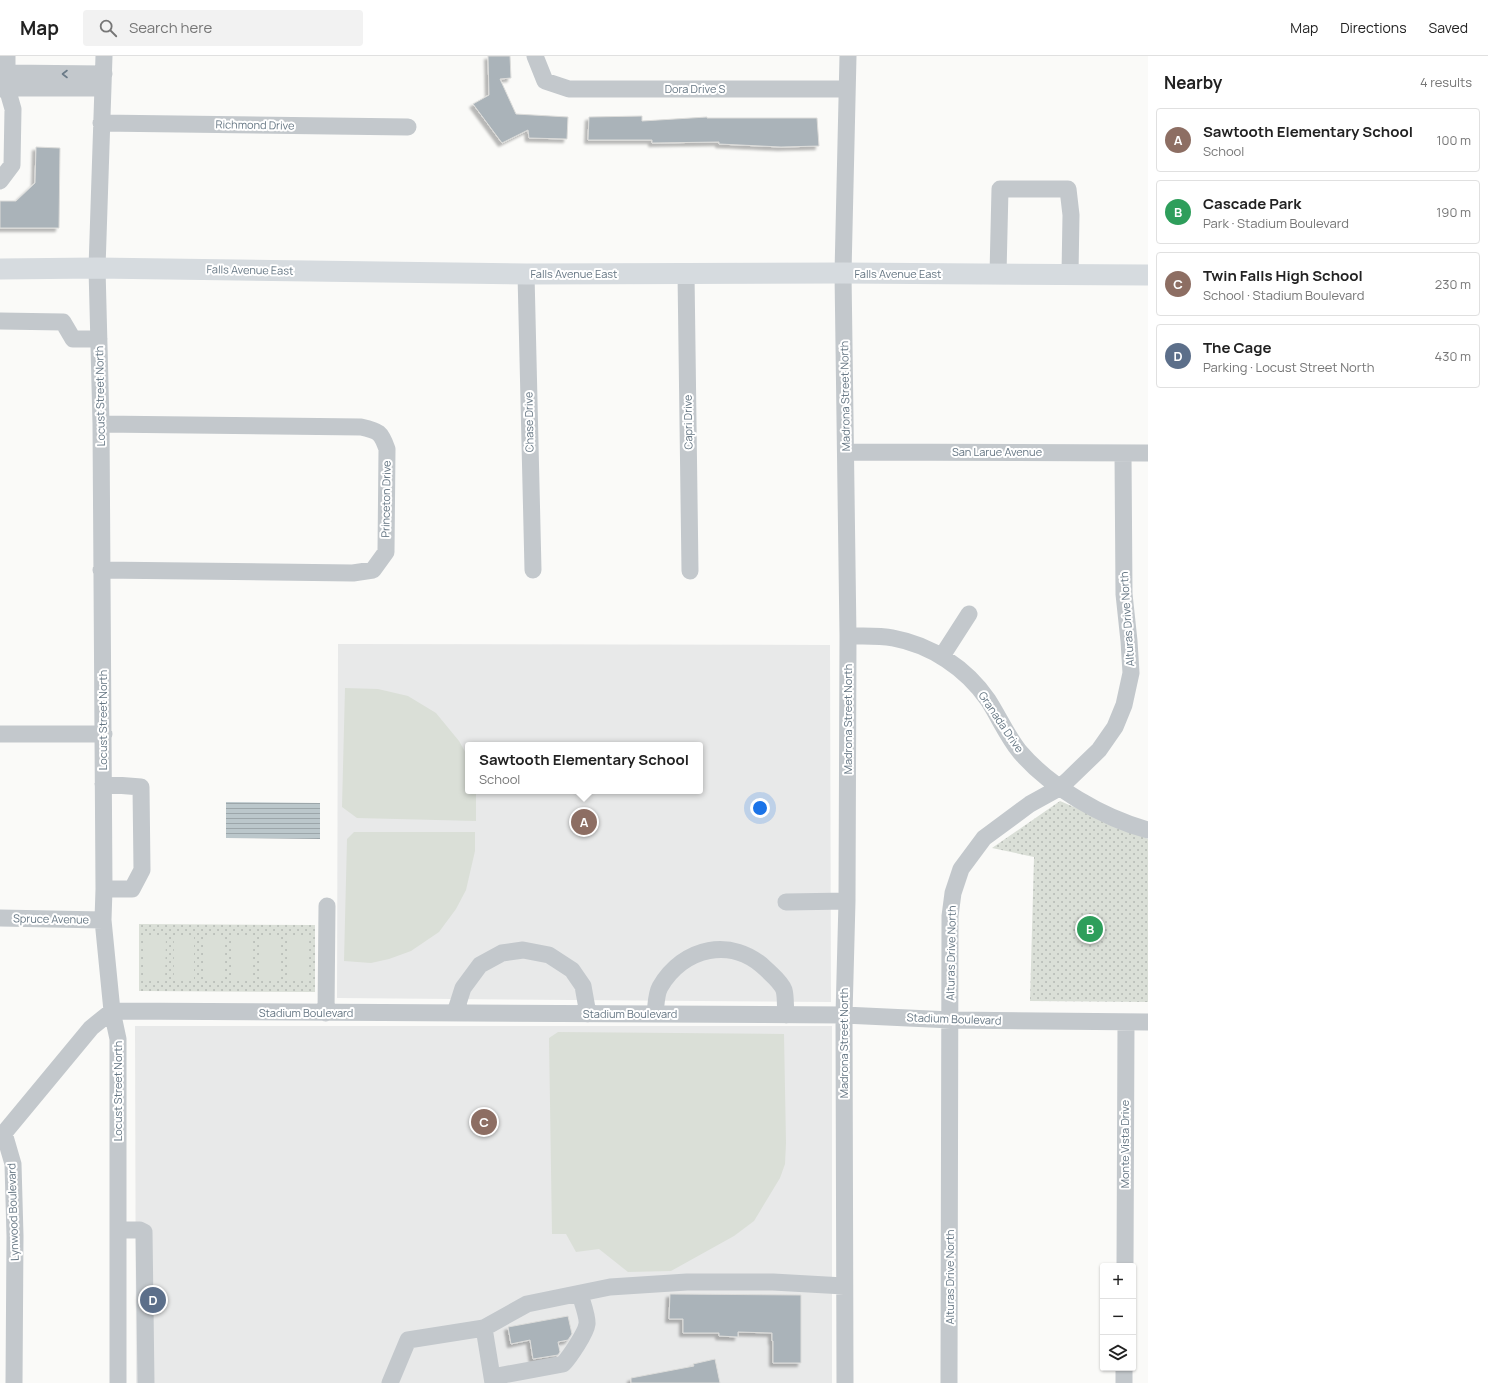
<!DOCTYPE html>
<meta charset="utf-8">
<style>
body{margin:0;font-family:Manrope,sans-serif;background:#f2f2f2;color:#222}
.controls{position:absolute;right:12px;bottom:12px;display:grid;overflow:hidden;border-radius:4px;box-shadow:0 1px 3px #0004}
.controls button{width:36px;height:36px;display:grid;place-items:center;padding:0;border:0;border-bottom:1px solid #e0e0e0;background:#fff;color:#222;font:20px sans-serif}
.you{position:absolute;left:760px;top:752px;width:14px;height:14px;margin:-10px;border:3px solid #fff;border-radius:50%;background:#1a73e8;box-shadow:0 0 0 6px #1a73e833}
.badge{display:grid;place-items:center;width:26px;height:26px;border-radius:50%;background:#db2777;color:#fff;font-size:13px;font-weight:700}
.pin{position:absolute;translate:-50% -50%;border:2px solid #fff;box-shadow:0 1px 4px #0006}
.popup{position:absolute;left:465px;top:686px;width:238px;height:52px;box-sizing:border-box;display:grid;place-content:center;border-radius:4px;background:#fff;filter:drop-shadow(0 1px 3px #0005);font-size:13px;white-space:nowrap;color:#767676}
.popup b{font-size:15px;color:#222}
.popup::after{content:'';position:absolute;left:50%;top:100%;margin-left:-8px;border:8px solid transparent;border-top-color:#fff}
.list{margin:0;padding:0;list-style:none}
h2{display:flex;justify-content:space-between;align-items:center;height:52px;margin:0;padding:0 16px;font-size:17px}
h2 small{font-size:13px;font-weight:400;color:#767676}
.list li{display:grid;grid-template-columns:26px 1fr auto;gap:12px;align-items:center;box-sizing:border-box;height:64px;margin:0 8px 8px;padding:0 8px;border:1px solid #e0e0e0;border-radius:4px}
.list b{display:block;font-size:15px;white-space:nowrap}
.list p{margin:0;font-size:13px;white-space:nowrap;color:#767676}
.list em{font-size:13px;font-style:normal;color:#767676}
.icon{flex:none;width:22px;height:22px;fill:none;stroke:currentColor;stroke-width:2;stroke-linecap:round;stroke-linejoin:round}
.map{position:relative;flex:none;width:1148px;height:1327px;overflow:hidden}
header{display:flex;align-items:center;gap:24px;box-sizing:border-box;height:56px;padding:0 20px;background:#fff;border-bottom:1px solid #e0e0e0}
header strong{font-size:19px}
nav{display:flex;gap:22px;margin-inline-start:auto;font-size:14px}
.search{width:280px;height:36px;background:#f2f2f2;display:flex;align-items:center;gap:10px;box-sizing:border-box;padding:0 14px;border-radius:4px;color:#767676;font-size:15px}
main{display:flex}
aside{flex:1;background:#fff}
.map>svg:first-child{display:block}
.built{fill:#e8e9e9;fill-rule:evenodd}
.park{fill:url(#park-dots)}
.pitch{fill:#dadfd7}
.water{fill:url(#water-rules)}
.building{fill:#aab3b9;stroke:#dcdcda;filter:url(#shadow)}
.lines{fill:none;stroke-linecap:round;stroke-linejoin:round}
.minor{stroke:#c3c8cc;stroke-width:17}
.major{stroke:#d6dbdf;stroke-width:21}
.oneway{stroke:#6a7a87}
.labels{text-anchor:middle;stroke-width:4;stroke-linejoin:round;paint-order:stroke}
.street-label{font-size:11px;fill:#657683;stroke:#fff}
</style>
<header>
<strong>Map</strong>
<div class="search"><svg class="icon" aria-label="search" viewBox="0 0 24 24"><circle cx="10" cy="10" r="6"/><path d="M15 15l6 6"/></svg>Search here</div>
<nav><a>Map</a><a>Directions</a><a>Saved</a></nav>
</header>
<main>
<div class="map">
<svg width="1148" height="1327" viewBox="0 0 1148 1327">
<defs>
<pattern id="park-dots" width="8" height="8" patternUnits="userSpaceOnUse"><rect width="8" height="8" fill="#dadfd7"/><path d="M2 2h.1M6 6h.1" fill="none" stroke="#b4b9b4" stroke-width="1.8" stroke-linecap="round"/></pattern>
<pattern id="water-rules" width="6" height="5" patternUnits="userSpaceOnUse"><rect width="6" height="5" fill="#bbc7cb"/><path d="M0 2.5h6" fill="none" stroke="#9ca6aa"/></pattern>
<filter id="shadow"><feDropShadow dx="-3.5" dy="3.5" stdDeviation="1" flood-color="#0004"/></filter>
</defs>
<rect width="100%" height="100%" fill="#fafaf8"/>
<path class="built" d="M338,588L830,589L831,946L337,942ZM468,689H700V735H468Z
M135,970H832V1327H136Z"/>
<path class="park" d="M1060,745L1148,783V946L1030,945L1034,801L992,792Z
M139,868L315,869V936L139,935Z"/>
<path class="pitch" d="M345,632L378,633L408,640L436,657L459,685L468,701V735H476V765L357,762L342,751Z
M354,776H475V795L466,834L456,853L439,876L411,895L389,903L371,907L344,905L347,783Z
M145,880H166L165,924H145Z
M174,880H194V924H174Z
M203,880H223V924H203Z
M231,880H251V924H231Z
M259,880H280V924H259Z
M288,881H308V925H288Z
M558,976L784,978L786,1087L785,1108L780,1122L754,1165L734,1180L671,1215L628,1216L599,1193L576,1196L566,1178H552L549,982Z"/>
<path class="water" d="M226,746L320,747V783L226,782Z"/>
<path class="building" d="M488,0H510L511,22L500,23L516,58L568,61L567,83L529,82L528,74L502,87L473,48L489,39Z
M642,60V65L707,61V62H817L819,90L781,91L719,88V86L652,87V84H588L589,61Z
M36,91L60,92L59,172H0V145H16L35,127Z
M670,1238L801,1239V1307H773V1285H772V1277L738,1276V1281L719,1280V1277H683V1263H669Z
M568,1260L572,1278L568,1284L558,1286L560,1296L558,1299L533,1303L530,1284L511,1288L508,1271Z
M715,1303L720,1327H631V1322L694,1310L693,1308Z"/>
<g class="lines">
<path class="minor" d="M104,0L97,212L101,368L104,833L103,864L112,955L118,983V1327
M535,0L545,25L569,33H847
M7,17L104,18
M0,33L7,32H103
M101,67L408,71
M0,125L12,109L13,53L7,32V0
M686,217L690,515
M526,218L533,514
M998,218L1000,133H1068L1071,159L1070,218
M0,265L63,266L73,283H99
M846,396L1148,397
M101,514L353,517L373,514L386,496L387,393C381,376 379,375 361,371L101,368
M848,580C863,580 879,579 893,582C931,589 966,612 988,644C999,661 1007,680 1020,696C1050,731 1103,762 1148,774
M942,600L969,558
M0,678H104
M103,728L141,731L142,814L132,833H104
M786,846L847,845
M0,862L103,864
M326,957L327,850
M455,957L463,932L480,909L502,897L523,894L549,899L572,914L583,930L588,958
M655,958C656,950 656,938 660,931C683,891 732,880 766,913C772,919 781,926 784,934C786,941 785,951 786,959
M4,1077L91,972L112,955L844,959L951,964L1148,966
M4,1077L13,1108L15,1180L14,1327
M118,1174H140L144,1176L146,1327
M1125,1210L1126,966
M492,1321L563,1308C569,1302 586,1277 587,1268C588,1261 582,1246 580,1238
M390,1327L408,1284L484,1272
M493,1327L484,1272L527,1248L610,1231L687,1226H773L844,1230
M845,1327L844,959L847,845L848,580L843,217L848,0
M949,1327L950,860L953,837L961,813L984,782L1030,748L1059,732L1068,724L1099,694L1115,671L1124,649L1131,617L1129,585L1124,538L1123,397
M1124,1327V1312"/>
<path class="major" d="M0,213L97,212L526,218L843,217L1148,219"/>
</g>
<defs><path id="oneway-chevron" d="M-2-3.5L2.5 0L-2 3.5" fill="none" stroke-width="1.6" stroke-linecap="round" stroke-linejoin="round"/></defs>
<use class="oneway" href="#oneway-chevron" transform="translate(65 18) rotate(-180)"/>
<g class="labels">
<g class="street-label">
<text x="695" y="37">Dora Drive S</text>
<text transform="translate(255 69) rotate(1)" y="4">Richmond Drive</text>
<text transform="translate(250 214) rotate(1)" y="4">Falls Avenue East</text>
<text x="574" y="222">Falls Avenue East</text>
<text x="898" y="222">Falls Avenue East</text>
<text transform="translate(100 340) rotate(-91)" y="4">Locust Street North</text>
<text transform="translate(845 340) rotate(-91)" y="4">Madrona Street North</text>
<text transform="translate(529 366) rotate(-91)" y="4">Chase Drive</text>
<text transform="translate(688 366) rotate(-91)" y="4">Capri Drive</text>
<text x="997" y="400">San Larue Avenue</text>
<text transform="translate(386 443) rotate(-89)" y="4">Princeton Drive</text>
<text transform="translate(1127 563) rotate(-94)" y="4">Alturas Drive North</text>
<text transform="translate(848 663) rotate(-90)" y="4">Madrona Street North</text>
<text transform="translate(103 664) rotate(-90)" y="4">Locust Street North</text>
<text transform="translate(1001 666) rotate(56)" y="4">Granada Drive</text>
<text transform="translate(51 863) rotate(1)" y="4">Spruce Avenue</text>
<text transform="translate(951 897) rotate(-89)" y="4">Alturas Drive North</text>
<text x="306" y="961">Stadium Boulevard</text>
<text x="630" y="962">Stadium Boulevard</text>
<text transform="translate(954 963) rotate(2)" y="4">Stadium Boulevard</text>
<text transform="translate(844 987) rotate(-90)" y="4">Madrona Street North</text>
<text transform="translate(118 1035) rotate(-90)" y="4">Locust Street North</text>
<text transform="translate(1125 1088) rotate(-90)" y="4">Monte Vista Drive</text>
<text transform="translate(13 1156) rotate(-92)" y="4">Lynwood Boulevard</text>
<text transform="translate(950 1221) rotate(-90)" y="4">Alturas Drive North</text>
</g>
</g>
</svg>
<div class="controls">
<button>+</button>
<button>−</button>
<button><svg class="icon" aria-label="layers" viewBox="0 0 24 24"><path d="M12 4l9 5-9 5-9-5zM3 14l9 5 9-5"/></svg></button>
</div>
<div class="you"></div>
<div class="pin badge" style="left:584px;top:766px;background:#8d6e63">A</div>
<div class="popup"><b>Sawtooth Elementary School</b>School</div>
<div class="pin badge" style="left:1090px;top:873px;background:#2e9e5b">B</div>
<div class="pin badge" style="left:484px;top:1066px;background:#8d6e63">C</div>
<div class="pin badge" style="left:153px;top:1244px;background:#5c6f8a">D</div>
</div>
<aside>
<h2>Nearby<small>4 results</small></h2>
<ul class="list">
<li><span class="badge" style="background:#8d6e63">A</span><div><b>Sawtooth Elementary School</b><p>School</p></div><em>100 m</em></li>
<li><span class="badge" style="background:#2e9e5b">B</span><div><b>Cascade Park</b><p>Park · Stadium Boulevard</p></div><em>190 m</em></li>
<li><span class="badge" style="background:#8d6e63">C</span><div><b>Twin Falls High School</b><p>School · Stadium Boulevard</p></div><em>230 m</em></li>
<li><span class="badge" style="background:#5c6f8a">D</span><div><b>The Cage</b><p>Parking · Locust Street North</p></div><em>430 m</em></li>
</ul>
</aside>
</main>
